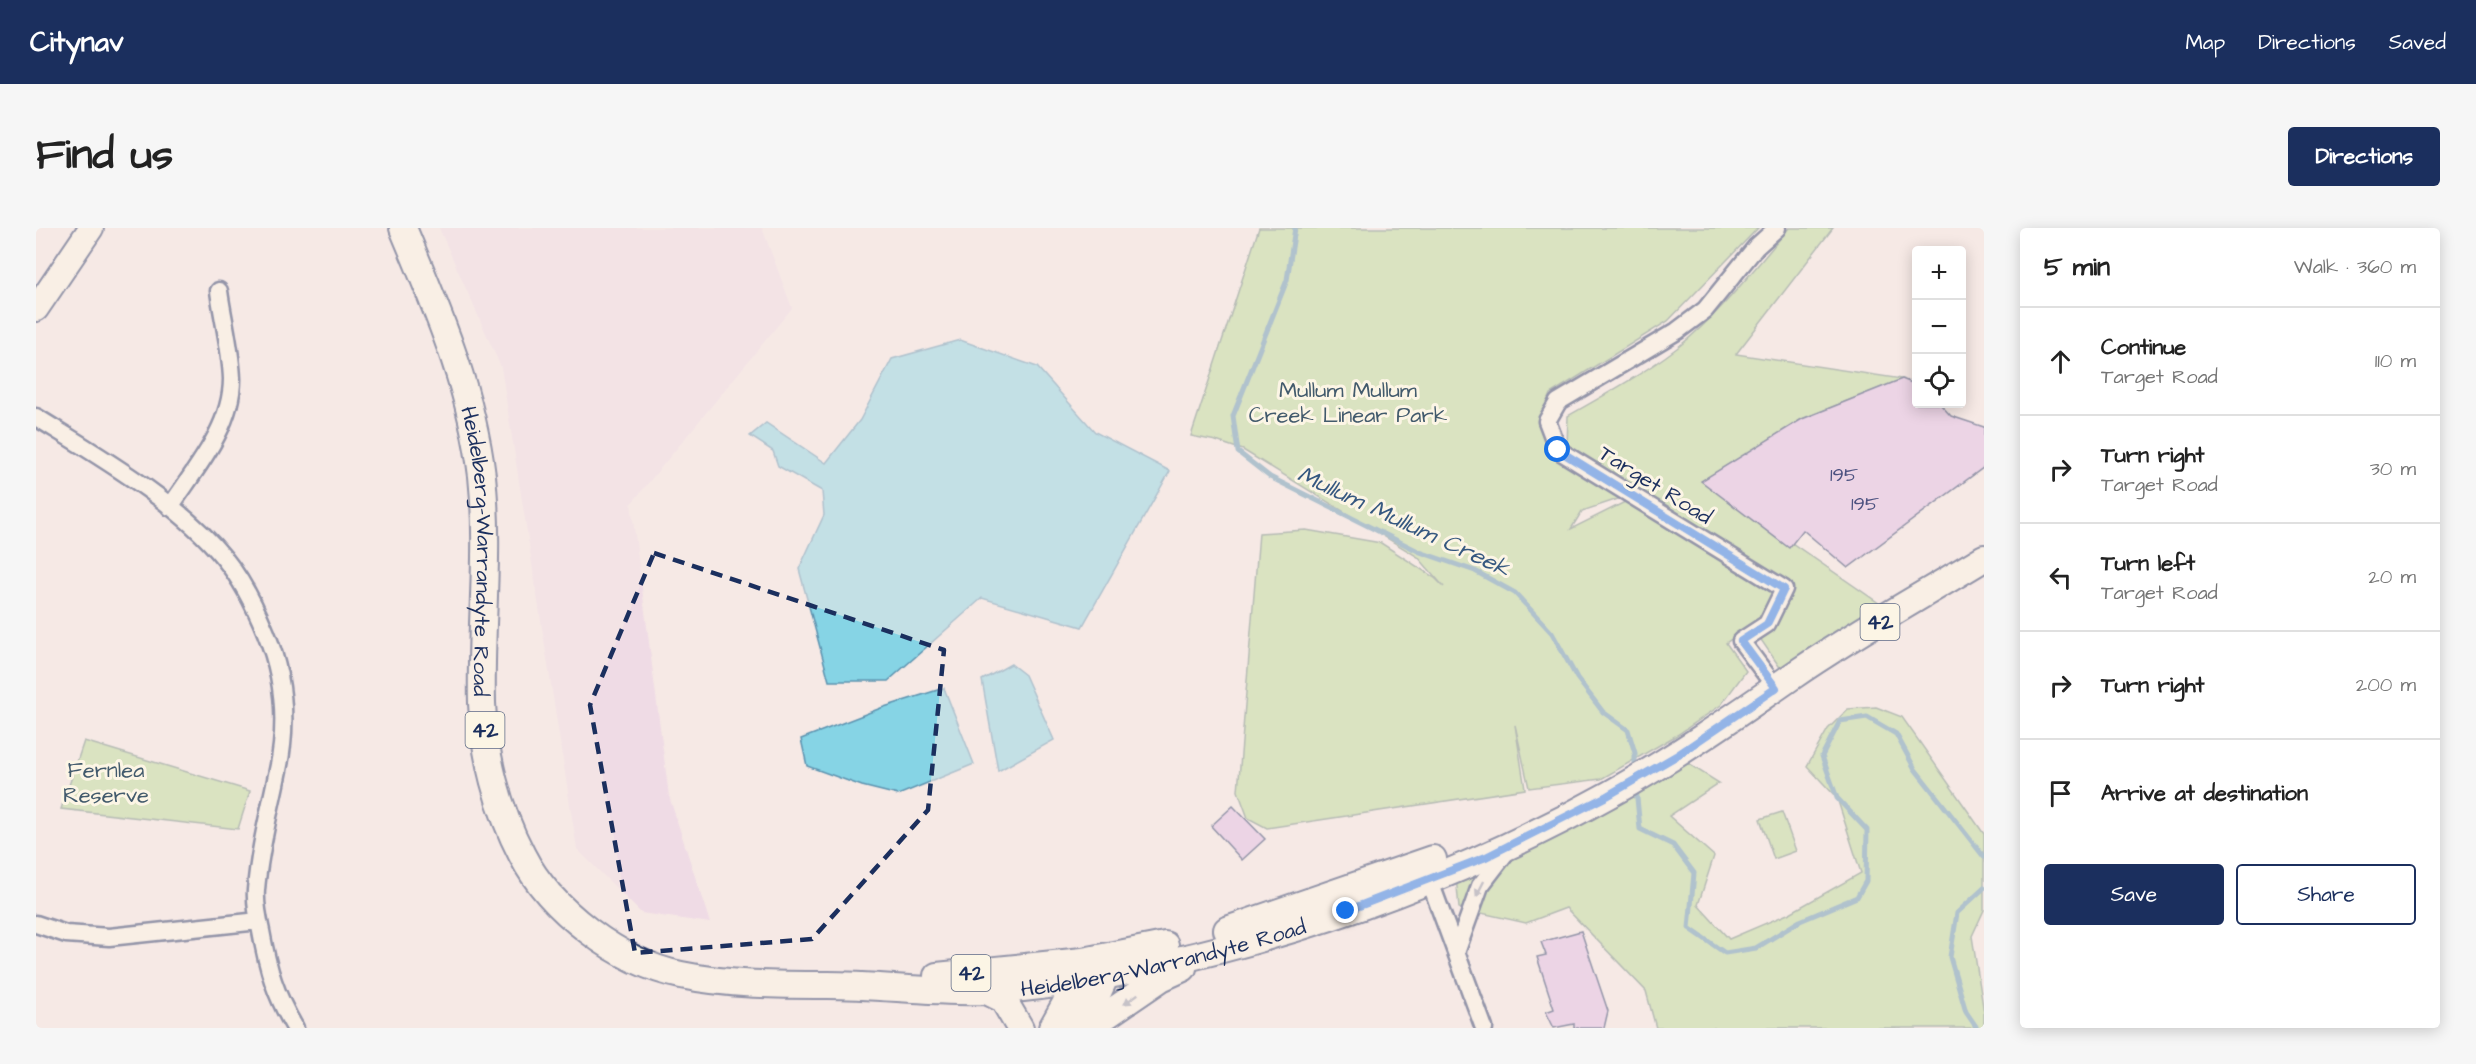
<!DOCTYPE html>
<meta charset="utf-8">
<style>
body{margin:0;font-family:"Architects Daughter",sans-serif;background:#f6f6f6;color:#222}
.controls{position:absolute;right:18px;top:18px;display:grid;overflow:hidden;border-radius:6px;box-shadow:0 3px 15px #0003}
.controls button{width:54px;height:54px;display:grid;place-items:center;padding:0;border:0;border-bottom:2px solid #e0e0e0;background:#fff;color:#222;font:30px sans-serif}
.stop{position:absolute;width:18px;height:18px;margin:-14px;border:4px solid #1a73e8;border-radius:50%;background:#fff}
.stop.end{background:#1a73e8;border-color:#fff;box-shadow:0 2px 6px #0008}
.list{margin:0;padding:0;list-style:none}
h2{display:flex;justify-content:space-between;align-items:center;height:78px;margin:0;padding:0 24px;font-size:26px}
h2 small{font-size:20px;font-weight:400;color:#767676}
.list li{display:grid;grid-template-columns:39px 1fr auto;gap:18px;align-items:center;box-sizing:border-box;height:108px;padding:0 24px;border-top:2px solid #e0e0e0}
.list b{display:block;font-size:22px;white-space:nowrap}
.list p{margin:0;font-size:20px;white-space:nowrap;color:#767676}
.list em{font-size:20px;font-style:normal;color:#767676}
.actions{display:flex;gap:12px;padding:18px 24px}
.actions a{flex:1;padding:14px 0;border:2px solid #1b2f5e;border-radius:6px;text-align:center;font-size:21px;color:#1b2f5e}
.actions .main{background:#1b2f5e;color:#fff}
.icon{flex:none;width:33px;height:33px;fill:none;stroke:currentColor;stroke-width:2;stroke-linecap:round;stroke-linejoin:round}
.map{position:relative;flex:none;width:1948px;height:800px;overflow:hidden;border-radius:6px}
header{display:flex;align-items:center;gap:36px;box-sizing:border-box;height:84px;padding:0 30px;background:#1b2f5e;color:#fff}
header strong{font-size:28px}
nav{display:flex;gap:33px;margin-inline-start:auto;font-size:21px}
.intro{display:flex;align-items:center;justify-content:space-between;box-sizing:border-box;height:144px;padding:0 36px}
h1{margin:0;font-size:42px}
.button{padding:15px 27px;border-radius:6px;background:#1b2f5e;color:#fff;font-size:21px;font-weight:700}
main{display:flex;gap:36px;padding:0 36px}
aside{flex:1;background:#fff;border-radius:6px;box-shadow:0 3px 15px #0003}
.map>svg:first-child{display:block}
.built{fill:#efdbe5}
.green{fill:#b8db95;stroke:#6a857a;stroke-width:1.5}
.water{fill:#86d4e5;stroke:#5b92af;stroke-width:1.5}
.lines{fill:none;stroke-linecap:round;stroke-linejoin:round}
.stream{stroke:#5b92af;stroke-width:5}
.building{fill:#e0bbe5;stroke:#1b2f5e;stroke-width:1.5}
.minor-casing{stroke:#1b2f5e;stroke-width:21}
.secondary-casing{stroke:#1b2f5e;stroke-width:28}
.primary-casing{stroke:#1b2f5e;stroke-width:30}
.minor{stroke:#fcf5e5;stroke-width:16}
.secondary{stroke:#fcf5e5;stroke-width:24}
.primary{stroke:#fcf5e5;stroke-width:26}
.oneway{fill:#8c92a2}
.route{stroke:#1a73e8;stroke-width:8}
.marked{fill:none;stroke:#1b2f5e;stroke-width:4.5;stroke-dasharray:12 8;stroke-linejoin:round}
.labels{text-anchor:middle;stroke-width:6;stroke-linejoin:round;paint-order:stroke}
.number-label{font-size:20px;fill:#4c5280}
.shield{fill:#fcf5e5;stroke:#5e6a86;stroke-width:1.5}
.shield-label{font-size:21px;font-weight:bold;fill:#1b2f5e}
.park-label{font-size:22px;fill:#425a6c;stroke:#fcf5e5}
.street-label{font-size:22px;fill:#1b2f5e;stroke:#fcf5e5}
.water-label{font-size:24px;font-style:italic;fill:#365880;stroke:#fcf5e5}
</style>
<header>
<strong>Citynav</strong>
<nav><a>Map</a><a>Directions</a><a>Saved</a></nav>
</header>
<div class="intro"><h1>Find us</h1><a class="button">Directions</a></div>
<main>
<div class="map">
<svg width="1948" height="800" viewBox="0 0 1948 800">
<rect width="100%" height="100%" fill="#f6e9e5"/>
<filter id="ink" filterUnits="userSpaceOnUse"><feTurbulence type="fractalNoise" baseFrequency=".0167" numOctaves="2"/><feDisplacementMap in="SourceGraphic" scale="12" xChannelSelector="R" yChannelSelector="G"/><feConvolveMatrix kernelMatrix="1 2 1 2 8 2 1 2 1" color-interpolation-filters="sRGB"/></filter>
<g filter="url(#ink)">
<path class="built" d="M403,0H726L756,80L595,276L633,568L674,695L605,685L541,621L465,139Z"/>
<path class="green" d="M1223,0H1722L1632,93L1514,166L1505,188L1517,224L1588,269L1546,283L1535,301L1609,264L1531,219L1532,188C1569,167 1607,146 1641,120C1684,86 1718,41 1753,0H1797L1700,126L1866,151L1766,191L1666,253L1847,378L1745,441L1715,397L1690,415L1710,443L1685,477L1641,507L1565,551L1493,560L1479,497L1489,561L1231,600L1212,590L1202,563L1223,305L1270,302L1345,315L1399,350L1408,359L1382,329L1207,222L1180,213L1155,208Z
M1840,479L1866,489L1948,606V682L1936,708L1948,785V800H1620L1610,763L1530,680L1490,695L1423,680L1420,648L1640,528L1683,555L1633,588L1678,628L1662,677L1693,711L1754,685L1825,645L1801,570L1771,538L1792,501L1812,481Z
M48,513L214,563L202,601L25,581Z
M1746,584L1760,623L1738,631L1724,591Z"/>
<path class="water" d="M924,112L1001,139L1059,204L1134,243L1046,399L946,370L852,453H793L763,341L788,287L786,263L742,238L737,223L714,208L730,195L790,235L824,192L856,131Z
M975,436L989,447L1018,512L962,543L946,452Z
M908,460L938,536L862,567L826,558L771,538L765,511L845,480Z"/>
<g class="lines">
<path class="stream" d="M1259,0L1251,52L1197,188L1202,224L1234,249L1384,324L1439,343L1479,365L1516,405L1541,450L1567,484L1592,502L1599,525V542
M1600,560L1604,601L1637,617L1658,645L1653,700L1689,725L1720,720L1764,693L1821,669L1830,653L1831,602L1801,570L1786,528L1804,493L1831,489L1860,506L1879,541L1948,629
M1941,800L1930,784L1914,729L1921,685L1948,660"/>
</g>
<path class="building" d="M1866,151L1881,157V176H1904L1915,188L1948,199V239L1812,340L1767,302L1753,320L1665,253L1766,191Z
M1197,578L1229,611L1206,632L1175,598Z
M1545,703L1572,783L1568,800H1538V796L1518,800L1510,784L1518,781L1501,729L1510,727L1505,714Z"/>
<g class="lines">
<defs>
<path id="minor" d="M0,189C61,227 143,274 188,330C206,352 219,378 230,405C248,449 252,495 242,542C234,582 223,622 220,662C219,675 222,690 225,703C232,742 239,766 259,800
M134,279C159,241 196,199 196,151C195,122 187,92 183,63
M1740,460L1705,413L1731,396L1748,361L1522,222L1511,193L1522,174L1641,103L1669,82L1720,19L1741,0
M1390,643L1448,800
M0,696L30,706L73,709L223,693
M1421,722L1444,658L1474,619"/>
<path id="secondary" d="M0,81L55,0"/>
<g id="primary">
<path id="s1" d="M367,0C401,82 435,158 446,248C454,323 444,399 446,475C448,527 462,581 486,627C514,682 584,735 645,747C693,757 742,757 792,757C844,757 897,765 950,763C1011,760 1071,748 1129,735C1283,700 1436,643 1574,566C1637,531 1696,490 1755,449C1817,406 1884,369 1948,330"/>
<path d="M1191,702L1397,631"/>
<path d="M901,748L1047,733L1129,717"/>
<path d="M951,763L967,771L984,800"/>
<path d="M1016,800L1037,762L1045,741"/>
<path d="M1043,800L1057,775L1075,736"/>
<path d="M1052,800L1125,750L1147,740"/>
</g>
</defs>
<use href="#minor" class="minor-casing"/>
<use href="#secondary" class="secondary-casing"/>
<use href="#primary" class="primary-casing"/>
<use href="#minor" class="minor"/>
<use href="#secondary" class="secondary"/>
<use href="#primary" class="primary"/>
</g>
<defs><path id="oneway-solid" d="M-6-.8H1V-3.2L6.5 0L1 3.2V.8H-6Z" transform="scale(1.5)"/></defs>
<g class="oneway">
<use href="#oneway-solid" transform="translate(1444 661) rotate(117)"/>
<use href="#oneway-solid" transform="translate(1095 771) rotate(144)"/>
</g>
</g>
<g class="lines" filter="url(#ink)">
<path class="route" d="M1310,683L1450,629L1571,568L1640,528L1740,460L1705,413L1731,396L1748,361L1522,222"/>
</g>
<path d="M0 0H1948V800H0ZM618,325L908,422L892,582L776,711L599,725L554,477Z" fill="#f6e9e5" fill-opacity=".55" fill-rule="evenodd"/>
<path class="marked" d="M618,325L908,422L892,582L776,711L599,725L554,477Z"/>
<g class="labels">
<g class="number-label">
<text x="1808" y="253">195</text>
<text x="1829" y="282">195</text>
</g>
<g class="shield">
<rect x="1824.5" y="376" width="39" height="36" rx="4.5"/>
<rect x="429.5" y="484" width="39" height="36" rx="4.5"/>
<rect x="915.5" y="727" width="39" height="36" rx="4.5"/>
</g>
<g class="shield-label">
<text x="1844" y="401">42</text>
<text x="449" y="509">42</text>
<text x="935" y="752">42</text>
</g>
<g class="park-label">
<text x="1312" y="169">Mullum Mullum<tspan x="1312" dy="25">Creek Linear Park</tspan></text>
<text x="70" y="549">Fernlea<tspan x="70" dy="25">Reserve</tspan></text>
</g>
<g class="street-label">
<text transform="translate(1620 256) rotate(32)" y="8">Target Road</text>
<text dy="8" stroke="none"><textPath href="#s1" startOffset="336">Heidelberg-Warrandyte Road</textPath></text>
<text dy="8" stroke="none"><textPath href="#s1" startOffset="1338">Heidelberg-Warrandyte Road</textPath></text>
</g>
<g class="water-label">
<text transform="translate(1368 293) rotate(25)" y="8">Mullum Mullum Creek</text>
</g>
</g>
</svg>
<div class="controls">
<button>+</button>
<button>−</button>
<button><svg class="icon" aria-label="locate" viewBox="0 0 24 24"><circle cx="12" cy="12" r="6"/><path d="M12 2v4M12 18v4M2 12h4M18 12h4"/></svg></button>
</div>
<div class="stop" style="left:1522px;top:222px"></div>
<div class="stop end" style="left:1310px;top:683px"></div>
</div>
<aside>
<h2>5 min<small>Walk · 360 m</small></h2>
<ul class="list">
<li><svg class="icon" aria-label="ahead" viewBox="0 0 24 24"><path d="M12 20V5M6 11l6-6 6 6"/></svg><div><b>Continue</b><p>Target Road</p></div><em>110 m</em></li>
<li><svg class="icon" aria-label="right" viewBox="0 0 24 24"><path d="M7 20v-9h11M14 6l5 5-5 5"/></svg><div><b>Turn right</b><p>Target Road</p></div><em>30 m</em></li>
<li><svg class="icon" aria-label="left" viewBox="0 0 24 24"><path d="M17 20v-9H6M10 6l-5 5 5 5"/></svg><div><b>Turn left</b><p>Target Road</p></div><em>20 m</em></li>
<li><svg class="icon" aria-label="right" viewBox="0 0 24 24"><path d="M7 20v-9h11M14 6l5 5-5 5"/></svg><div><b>Turn right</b></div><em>200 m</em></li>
<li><svg class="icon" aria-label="arrive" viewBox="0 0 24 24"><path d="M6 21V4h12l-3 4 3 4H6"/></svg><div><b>Arrive at destination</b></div></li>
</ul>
<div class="actions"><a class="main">Save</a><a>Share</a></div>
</aside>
</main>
